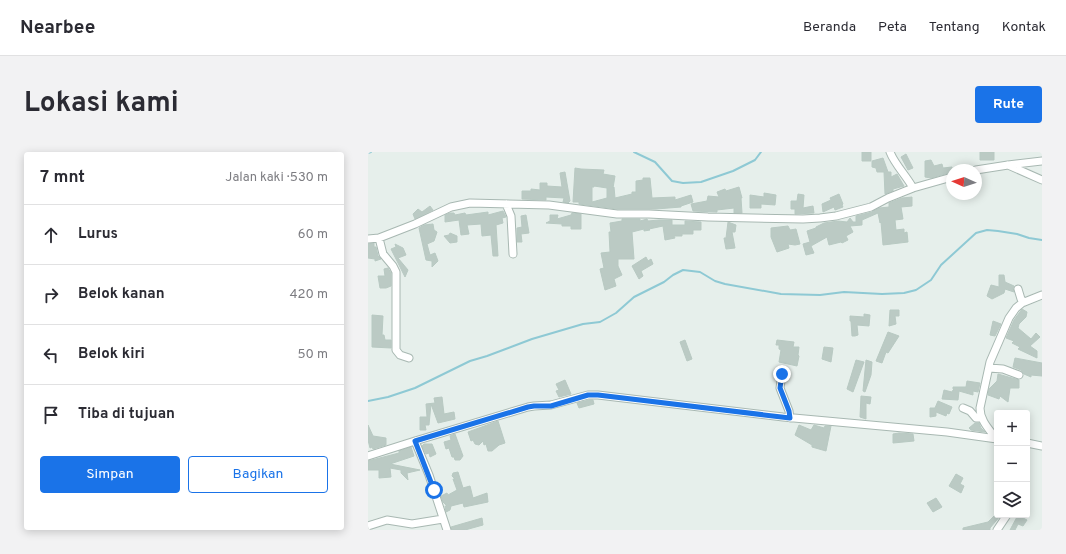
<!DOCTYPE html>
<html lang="id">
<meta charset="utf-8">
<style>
body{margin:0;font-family:Overpass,sans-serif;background:#f2f2f3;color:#2b2b33}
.controls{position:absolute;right:12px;bottom:12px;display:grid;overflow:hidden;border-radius:4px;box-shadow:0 2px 10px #0003}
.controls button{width:36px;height:36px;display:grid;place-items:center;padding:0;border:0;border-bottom:1px solid #e1e1e2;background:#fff;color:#2b2b33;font:20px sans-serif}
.compass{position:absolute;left:578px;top:12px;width:36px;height:36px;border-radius:50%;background:#fff;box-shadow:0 2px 10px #0003;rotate:273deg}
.stop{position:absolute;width:12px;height:12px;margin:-9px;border:3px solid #1a73e8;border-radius:50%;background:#fff}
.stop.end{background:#1a73e8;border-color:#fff;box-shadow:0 1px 4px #0008}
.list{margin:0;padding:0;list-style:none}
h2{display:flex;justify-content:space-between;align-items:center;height:52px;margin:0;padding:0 16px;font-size:17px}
h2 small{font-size:13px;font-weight:400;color:#7c7c81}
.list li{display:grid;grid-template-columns:26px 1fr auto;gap:12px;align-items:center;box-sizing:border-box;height:60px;padding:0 16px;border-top:1px solid #e1e1e2}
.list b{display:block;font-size:15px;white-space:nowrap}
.list em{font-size:13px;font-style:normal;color:#7c7c81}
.actions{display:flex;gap:8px;padding:12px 16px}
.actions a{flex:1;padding:9px 0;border:1px solid #1a73e8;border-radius:4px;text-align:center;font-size:14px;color:#1a73e8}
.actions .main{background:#1a73e8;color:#fff}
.icon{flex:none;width:22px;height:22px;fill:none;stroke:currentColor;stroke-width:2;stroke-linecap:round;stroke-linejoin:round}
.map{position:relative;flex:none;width:674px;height:378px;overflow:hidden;border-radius:4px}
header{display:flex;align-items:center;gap:24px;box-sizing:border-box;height:56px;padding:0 20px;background:#fff;border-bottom:1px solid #e1e1e2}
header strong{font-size:19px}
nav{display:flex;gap:22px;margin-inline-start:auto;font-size:14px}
.intro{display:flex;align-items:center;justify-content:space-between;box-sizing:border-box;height:96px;padding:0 24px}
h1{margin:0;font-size:28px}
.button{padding:10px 18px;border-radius:4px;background:#1a73e8;color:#fff;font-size:14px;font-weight:700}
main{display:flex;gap:24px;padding:0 24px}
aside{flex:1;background:#fff;border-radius:4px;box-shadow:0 2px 10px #0003}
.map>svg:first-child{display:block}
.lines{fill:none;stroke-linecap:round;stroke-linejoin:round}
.stream{stroke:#8ec9d4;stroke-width:2}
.building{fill:#bbcac4;stroke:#b8c9c2;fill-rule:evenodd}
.minor-casing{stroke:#a8b8b2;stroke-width:9}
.minor{stroke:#fff;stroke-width:7}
.route{stroke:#1a73e8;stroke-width:5}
</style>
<header>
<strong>Nearbee</strong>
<nav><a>Beranda</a><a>Peta</a><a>Tentang</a><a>Kontak</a></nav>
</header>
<div class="intro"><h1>Lokasi kami</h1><a class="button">Rute</a></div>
<main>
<aside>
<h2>7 mnt<small>Jalan kaki · 530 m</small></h2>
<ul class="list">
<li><svg class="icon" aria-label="ahead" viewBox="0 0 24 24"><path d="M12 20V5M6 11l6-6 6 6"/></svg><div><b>Lurus</b></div><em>60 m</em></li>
<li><svg class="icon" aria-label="right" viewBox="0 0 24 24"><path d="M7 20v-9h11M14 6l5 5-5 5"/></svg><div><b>Belok kanan</b></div><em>420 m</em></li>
<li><svg class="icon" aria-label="left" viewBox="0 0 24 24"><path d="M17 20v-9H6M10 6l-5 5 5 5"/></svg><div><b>Belok kiri</b></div><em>50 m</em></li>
<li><svg class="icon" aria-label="arrive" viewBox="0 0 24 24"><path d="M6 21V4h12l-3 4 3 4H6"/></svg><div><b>Tiba di tujuan</b></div></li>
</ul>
<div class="actions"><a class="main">Simpan</a><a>Bagikan</a></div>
</aside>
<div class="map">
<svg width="674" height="378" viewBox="0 0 674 378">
<rect width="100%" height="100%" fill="#e6efeb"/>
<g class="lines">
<path class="stream" d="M266,0L287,10L304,29L315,31L333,30L365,19L387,8L393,0
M0,1L3,0
M0,249L20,245L47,236L102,209L119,204L164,187L215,172L232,170L248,161L266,145L296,130L305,123L315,118L332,120L347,129L357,132L413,142L452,143L476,140L514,142L536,141L548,138L563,128L573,113L608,81L619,78L630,79L649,82L661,86L674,88"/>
</g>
<path class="building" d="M494,0H503V9H494Z
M612,0H626V8H612Z
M538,2L545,16L540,18L533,5Z
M515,6L520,20H523V25L529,22L536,34L525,37V39L517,42L516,20H509L508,16L504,15V9Z
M563,8L566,14L574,12L575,16L584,15V20L563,26L557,25V9Z
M207,16L213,17L236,18L235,22L247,24L245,36L246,35L247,46L264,42V40H268V29L275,28V26H282L284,46L307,45V48L323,43L325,50L313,54V55L288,57H249L211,52V50H205ZM226,34L239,36V46L224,50V35H226Z
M197,20L202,49L200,51L195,50L196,46L178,45V48L154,47V39H163V37L172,38V31H179V34L194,35L192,21Z
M371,35L374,46H373L374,61H366V56L349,58V60L325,59L323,52L339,49L340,44L351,45L349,40L357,37L358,39Z
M396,41L408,43L407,53L393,52V56H382V43L396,45Z
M430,42L436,43L435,56L445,54L446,61L427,62V57H423V49H429Z
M471,42L475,52L474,53L475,55L467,58L466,55L455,60L454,52L463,48L462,46Z
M544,45V54L533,55L535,67L527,68L528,78L536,77V81L539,80L540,90L515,93L513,70L512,71L510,61L494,68V73L482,74L485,80L478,84L480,88L474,91L473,90L461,93L459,85L443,94L446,101L438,103L435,92L442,90L439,79L448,76V75L456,71L470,69L479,70L482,66L485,70H488V64L504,60L511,56L521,55V51L534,46Z
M62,54L65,58L47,67L45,62L50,57L54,60Z
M135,59L138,65L134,66L135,71L128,73L130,104H125L123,83L114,84L113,72L99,73L101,82L93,83L91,68L77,70V63L82,61H86L87,63L97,61L98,63L120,60V63Z
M204,61L213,62V77H203V74H194V72L178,71L182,69V63H190L189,67L203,63Z
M158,63L161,81L153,82L154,90H149V76L154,75L153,64Z
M254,67H272V69L279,67L280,69L291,68H304V73H317V69L333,70V78H325V82H314V84H306L307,86L297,88L295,74L281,77L282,78L276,79V77L264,80L266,107H250V114L254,123L246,127L248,134L237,138L232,117L236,116L233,101L242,100L241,80H243L242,71L254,69Z
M360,70L368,73L367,80H364L367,96L358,97L356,86H358Z
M65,72L66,78L69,80L66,89L59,92L62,103L67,101L70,109L64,115V109L58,108L51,76L56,73Z
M420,74L422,78L428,77L432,92L427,93L420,92L421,96L409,100L403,85V76Z
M82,81L89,84V90L82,91L76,84L81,83Z
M6,91V95H8L10,104L13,107L7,109V107L0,106V92Z
M27,92L35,96L38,103L30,106L40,118L37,125L23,97L28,95Z
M278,105L280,109L283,107L285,112L273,119L275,124L271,127L264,114Z
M20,116L23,121V134L18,136H12L10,124H17L16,117Z
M631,123H636L637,130L646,134L645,136L646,140L637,137L636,141L624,147L619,144L623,133L631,135Z
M654,157L659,160L658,165L651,172L650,176L663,187L668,181L672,185L662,194L669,199V206L650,197L652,195L644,191L646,189L638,186L646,168Z
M522,158H531V164H527L528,172L521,174Z
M496,162L502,163L501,174L489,173L490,183L487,184H484L483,169H482V164L496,165Z
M4,163L15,164L14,183H16L17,188H23V196L4,195Z
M625,169L633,172L627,184L622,183Z
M520,180L531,184L520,201L518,200L514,211L508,209Z
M317,188L324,207L319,209L312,190Z
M409,188L426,190L425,195H431L430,203L431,204L429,214L411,210L413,198L411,197V193H408Z
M456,195L465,196L463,210L454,207Z
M647,206L674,211V224L663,223V225L656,222L653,218L645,215Z
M488,208L496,210L485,240L479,237Z
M498,208L504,210L503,223L497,240L495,239Z
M630,222L651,228V236H642L640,250L632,244L631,247L620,243L621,237L629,229Z
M197,228L203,242L191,245L188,239L191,238L188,232Z
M599,229L612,231L610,240L605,239V243L591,239L590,248L574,247L576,238L584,240L585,238H586L585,237V235H598Z
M493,244L503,245L502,252L498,251V267L492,265Z
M74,245L76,262L86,260L87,267L70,271L63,252L61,273H57L58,278H52V265H59L58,252L67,251L66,246Z
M221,248H225L226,252L211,256L209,251Z
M570,249L584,255L581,262L579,261L578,264L568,260V264L562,265V256H567Z
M130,269L137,291L131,293L124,299H120L118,292L116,293L115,289L111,293L107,292L105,288L103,289L100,280Z
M607,271H611L613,276L617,280L603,278L601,276Z
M0,273L5,284L18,286V293L5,297L4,295L2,296L0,288Z
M431,273L443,278L446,273L456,276L457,274H463L458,299L444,295V293L427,283Z
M531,281L545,282L546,289L525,291V282Z
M87,282L95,304L92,308H87L86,305H84L81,296L78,297L76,290L83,288L82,284Z
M56,292H64L68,302L62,305L61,301L58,302L54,294Z
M43,295L46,304L22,312L52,318L39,321L40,328L33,321V318L22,316L23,325L11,326V318H0V309L31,301V299Z
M90,320L95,336L102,334L105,346L119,341L120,350L96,355L95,351L83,354L82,358L78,360L77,354H79L75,350L73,344L79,341L80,343L89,338L85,327H87L84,324L85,321Z
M588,322L595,326L592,332L596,334L593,341L581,334Z
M568,346L574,355L565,360L559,351Z
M627,363H633L622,376V378H595V376L620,370Z
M650,363H654L653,365L659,368L655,374L650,372L647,378H642Z
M114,366L115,373L97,378H84L83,375Z"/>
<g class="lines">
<defs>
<path id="minor" d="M522,0C527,13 538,23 545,36
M640,13L674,28
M608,18L640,13L674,9
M138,52L143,64L145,102
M11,86L15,102L25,114L28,120V198L32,203L41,206
M0,87L11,86L47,72L83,55L102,51L181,53L249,62H281L340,65L435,67L452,66L468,64L503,55L520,46L545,36L584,25
M650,137L653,147L656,150
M621,216L635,217L651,223
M414,222L412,236L421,259L422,266
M595,256L602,259L608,266H613
M629,288C622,278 612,269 612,256L622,210L641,166L648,156L654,151L674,143
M47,289L61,323L79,378
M659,291L674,294
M0,304L47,289L160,255L166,254L183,253L220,243H230L415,265L579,280L629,287
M0,374L19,368L44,372L75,367
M629,378L639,363"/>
</defs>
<use href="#minor" class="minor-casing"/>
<use href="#minor" class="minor"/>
</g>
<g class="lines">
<path class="route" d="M66,338L47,289L160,255L166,254H183L220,243H230L422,266L421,259L412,236L414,222"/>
</g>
</svg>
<div class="controls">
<button>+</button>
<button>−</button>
<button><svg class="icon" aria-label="layers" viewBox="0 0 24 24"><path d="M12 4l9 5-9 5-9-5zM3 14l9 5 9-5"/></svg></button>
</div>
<svg class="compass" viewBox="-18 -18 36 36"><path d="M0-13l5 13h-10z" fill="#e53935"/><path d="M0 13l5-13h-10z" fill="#7c7c81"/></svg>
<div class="stop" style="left:66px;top:338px"></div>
<div class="stop end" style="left:414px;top:222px"></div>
</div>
</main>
